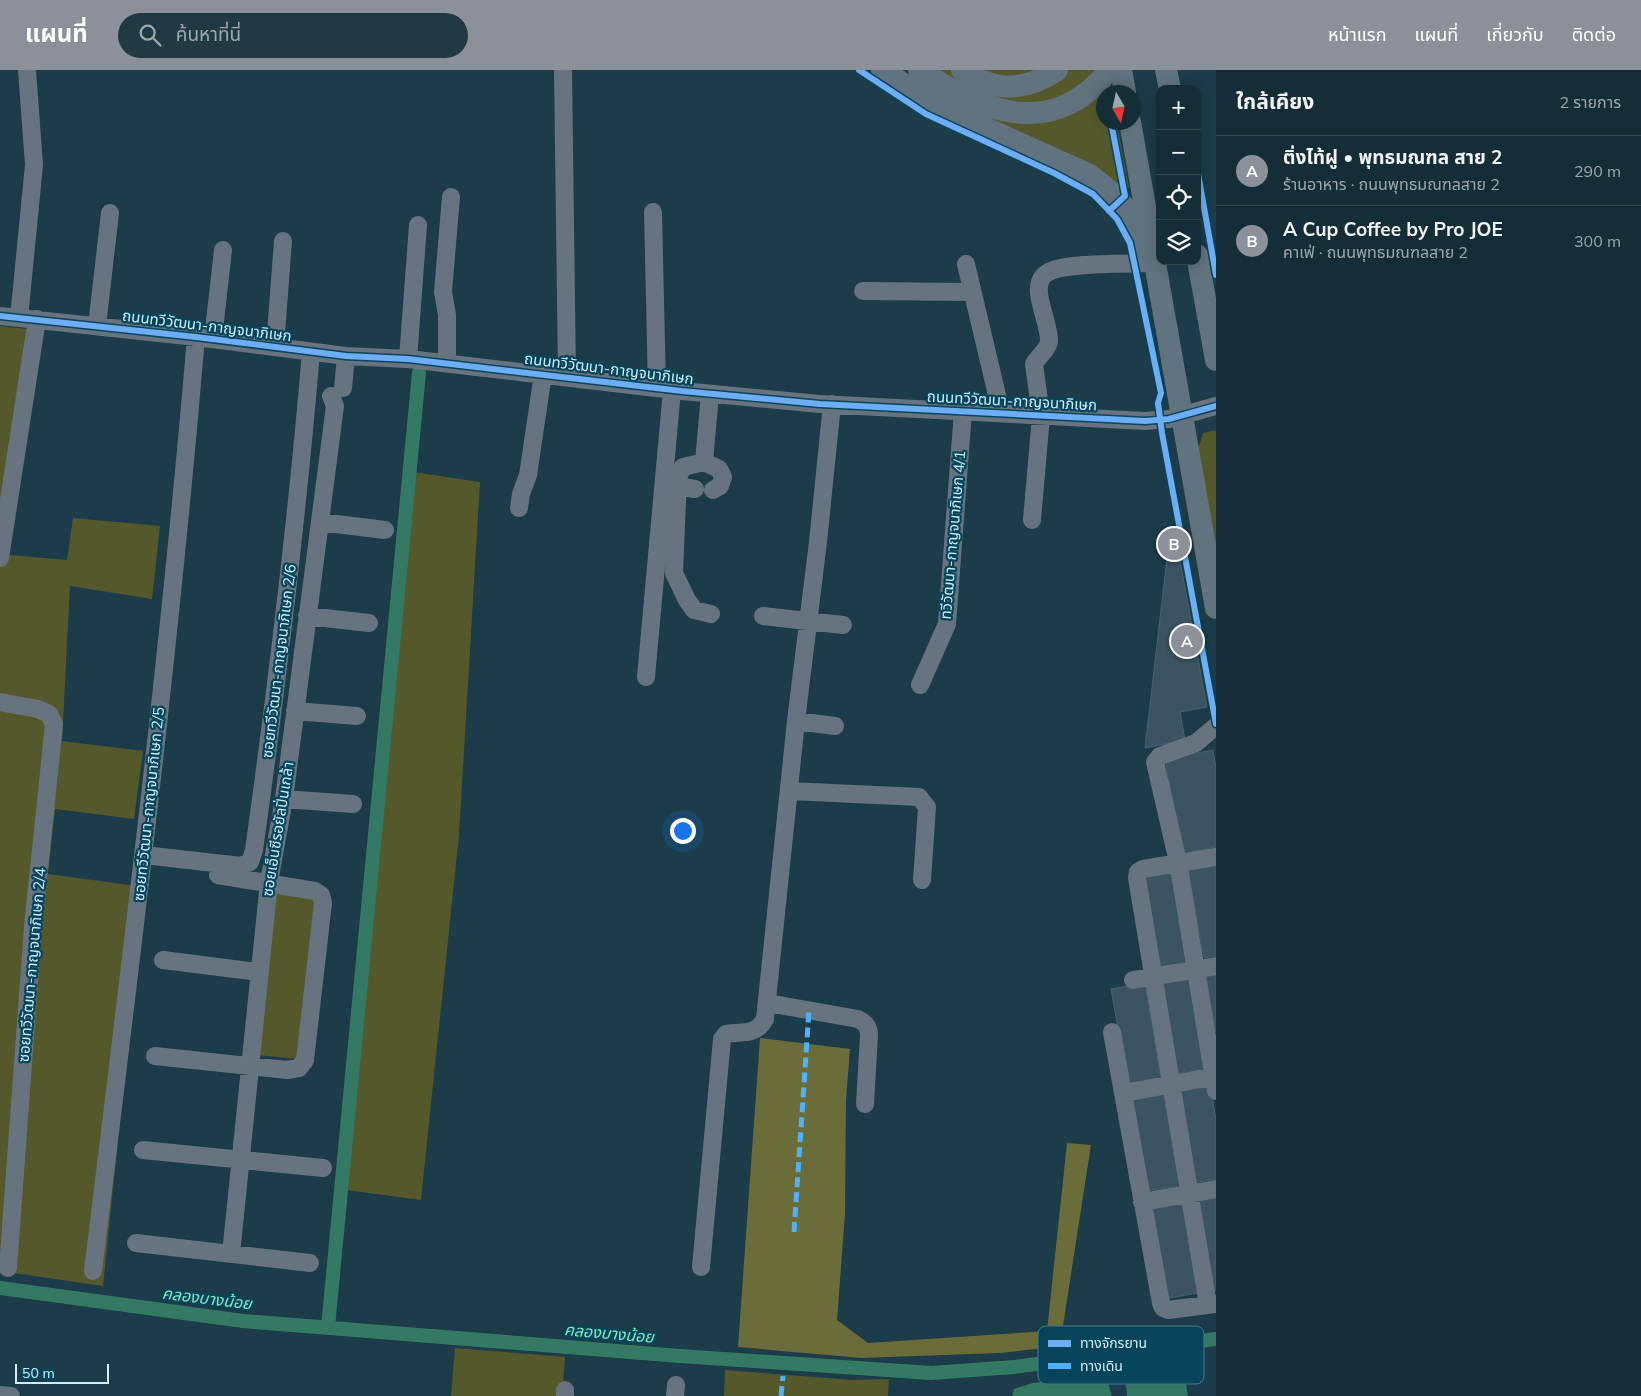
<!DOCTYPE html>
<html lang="th">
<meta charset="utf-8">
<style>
body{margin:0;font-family:Mulish,"Noto Sans Thai",sans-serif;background:#213942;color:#f1f3f6}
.controls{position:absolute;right:15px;top:15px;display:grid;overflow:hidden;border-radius:10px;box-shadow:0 2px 12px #0003}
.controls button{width:45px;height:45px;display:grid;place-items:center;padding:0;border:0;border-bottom:1px solid #334951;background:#142d36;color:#f1f3f6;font:25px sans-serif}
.compass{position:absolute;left:1096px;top:15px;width:45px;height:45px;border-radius:50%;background:#142d36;box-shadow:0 2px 12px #0003;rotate:171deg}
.scale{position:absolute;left:15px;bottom:12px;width:94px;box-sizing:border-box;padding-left:5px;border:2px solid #cdefff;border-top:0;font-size:14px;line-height:18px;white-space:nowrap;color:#cdefff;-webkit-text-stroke:4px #09455a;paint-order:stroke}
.you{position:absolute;left:682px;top:760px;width:18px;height:18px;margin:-12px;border:4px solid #fff;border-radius:50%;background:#1a73e8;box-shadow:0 0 0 8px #1a73e833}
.badge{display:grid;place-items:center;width:32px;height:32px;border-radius:50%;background:#8c9099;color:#fff;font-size:16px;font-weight:700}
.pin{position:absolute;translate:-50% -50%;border:2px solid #fff;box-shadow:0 1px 5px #0006}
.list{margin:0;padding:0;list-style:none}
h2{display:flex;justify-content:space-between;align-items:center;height:65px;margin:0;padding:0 20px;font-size:21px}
h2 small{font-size:16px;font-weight:400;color:#9da8ad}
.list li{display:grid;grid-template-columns:32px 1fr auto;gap:15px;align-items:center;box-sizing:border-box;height:70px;padding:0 20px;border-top:1px solid #334951}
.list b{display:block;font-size:19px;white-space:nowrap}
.list p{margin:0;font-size:16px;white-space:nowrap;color:#9da8ad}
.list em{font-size:16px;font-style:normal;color:#9da8ad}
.icon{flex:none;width:28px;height:28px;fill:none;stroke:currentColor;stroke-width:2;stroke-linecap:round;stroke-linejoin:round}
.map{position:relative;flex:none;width:1216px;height:1326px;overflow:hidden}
header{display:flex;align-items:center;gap:30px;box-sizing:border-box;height:70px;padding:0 25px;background:#8c9099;color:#fff}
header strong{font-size:24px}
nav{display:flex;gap:28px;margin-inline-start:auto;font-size:18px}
.search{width:350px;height:45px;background:#213942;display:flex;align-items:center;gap:12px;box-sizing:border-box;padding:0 18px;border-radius:28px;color:#9da8ad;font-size:19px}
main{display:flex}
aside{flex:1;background:#142d36}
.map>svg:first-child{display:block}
.green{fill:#55582b}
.forest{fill:#6a6c3a}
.water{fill:#347963}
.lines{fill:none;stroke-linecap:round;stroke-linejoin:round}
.canal{stroke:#347963;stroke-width:14}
.building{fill:#3c5361;stroke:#49616e}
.minor{stroke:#67737e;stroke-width:18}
.major{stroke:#61737e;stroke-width:22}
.quiet{stroke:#4fb1f8;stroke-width:5;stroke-dasharray:10 5;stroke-linecap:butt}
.cycleway-casing{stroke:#09455a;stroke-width:9}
.cycleway{stroke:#6dadf4;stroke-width:6}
.labels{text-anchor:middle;stroke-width:4.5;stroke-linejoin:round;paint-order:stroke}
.street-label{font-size:15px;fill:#cdefff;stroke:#09455a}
.water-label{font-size:16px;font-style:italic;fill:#80e9c3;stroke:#09455a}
.key{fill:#09455a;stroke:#44788c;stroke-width:1}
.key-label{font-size:14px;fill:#cdefff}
</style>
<header>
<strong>แผนที่</strong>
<div class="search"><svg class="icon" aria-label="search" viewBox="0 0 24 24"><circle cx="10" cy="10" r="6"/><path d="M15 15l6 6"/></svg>ค้นหาที่นี่</div>
<nav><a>หน้าแรก</a><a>แผนที่</a><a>เกี่ยวกับ</a><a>ติดต่อ</a></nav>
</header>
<main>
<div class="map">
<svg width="1216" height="1326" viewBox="0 0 1216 1326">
<rect width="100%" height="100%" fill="#1b3c48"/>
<path class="green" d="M929,0H1108L1112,22H1104V52L1117,53L1129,117L1124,124L965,39Z
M0,256L28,259L0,447Z
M1215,360L1216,362V482L1198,379L1203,363Z
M406,401L480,412L459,765L421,1130L339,1119Z
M73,448L160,456L152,529L70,516L62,671L143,681L134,749L55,739L48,804L144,817L103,1216L0,1201V484L67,490Z
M274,823L316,827L299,989L257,985Z
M455,1278L565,1287L562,1326H451Z
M725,1300L853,1310L889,1309L888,1326H724Z"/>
<path class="forest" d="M760,968L850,979L846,1030L845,1144L837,1250L868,1273L1047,1261L1067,1073L1091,1075L1063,1256L1069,1275L1000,1283L861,1288L738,1277Z"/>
<path class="water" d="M1182,1292L1188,1326H1127L1126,1314L1128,1307H1141L1140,1300Z
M1099,1305L1108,1313L1112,1326H1012L1014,1319L1033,1313Z"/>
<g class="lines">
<path class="canal" d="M0,1218L243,1251L680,1286L931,1303L1014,1297L1216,1269
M328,1257L419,303"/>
</g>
<path class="building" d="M1180,470L1183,483L1168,485V472Z
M1179,485L1207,637L1180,642L1185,670L1145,678L1167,488Z
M1213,680L1216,698V777L1182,784L1165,689Z
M1216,789V886L1204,888L1187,794Z
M1173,797L1190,892L1156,898L1140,803Z
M1216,900V962L1205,902Z
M1191,905L1208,1000L1174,1006L1157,911Z
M1145,913L1161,1008L1128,1014L1111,919Z
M1210,1013L1216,1050V1109L1192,1113L1176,1019Z
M1163,1021L1180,1116L1146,1121L1129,1027Z
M1216,1123V1220L1211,1221L1194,1126Z
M1181,1129L1198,1223L1164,1229L1148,1134Z"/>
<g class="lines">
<path class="minor" d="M563,0L567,306
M653,142L657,318
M966,194L1001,342
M863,221L972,222
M0,246L196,267L346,286L408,289L682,321L820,334L1145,351L1169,349L1216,336
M19,248L34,95L27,0
M97,256L110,143
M213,269L223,180
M275,276L283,171
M408,289L418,155
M447,293V245L443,222L451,127
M343,318L346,286
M704,392L710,324
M677,416L695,419
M519,438L521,424L528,405L543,304
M1032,450L1041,346L1034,294C1038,286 1047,281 1049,272C1050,260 1040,237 1039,223C1038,216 1040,207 1047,203C1063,192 1127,194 1149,193
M320,452L385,460
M0,488L37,249
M711,544L694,540L687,530L674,503L678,407L683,397L704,392L719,399L723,407L720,416L713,420
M307,546L369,553
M763,546L843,555
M646,607L672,320
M920,615L947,554L963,341
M0,632L38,639L49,644L54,654L33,857L8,1198
M295,641L357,646
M796,651L835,656
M1216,656L1196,673L1160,686L1155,692L1178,792L1216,1021
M789,721L919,727L927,737L922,810
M284,729L353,734
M144,785L241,796L250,792L254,780C277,615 297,449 311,282
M163,890L258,902
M1133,910L1216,896
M768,933L858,949C866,953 869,957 869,966L865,1034
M1112,962L1161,1233L1163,1238L1168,1240L1216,1234
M155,986L287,1000L299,998L305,990L323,833L321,825L315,821L218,805
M1124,1023L1216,1006
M143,1080L323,1098
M1142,1132L1216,1119
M136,1173L310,1193
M231,1184L269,812L284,729L335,336L331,326
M701,1197L722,969L726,964C742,961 756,966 765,949L796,651L818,472L832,334
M93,1201C131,890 170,579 196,267
M1208,1235L1137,808L1138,802L1143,799L1216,787
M0,1325L11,1326
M565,1326V1320
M675,1326L676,1315"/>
<path class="major" d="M882,0L941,38L1090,105L1118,128L1130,146L1143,175
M919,0C982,41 1052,72 1109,0
M962,0C995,22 1024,22 1057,0
M1121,0L1125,22
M1166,0L1170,19
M1130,52L1216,538
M1197,185L1216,290"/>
<path class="quiet" d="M794,1162L809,940
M781,1326L783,1306"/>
<defs>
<path id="cycleway" d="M859,0L926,44L1054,103L1093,124L1117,149L1130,173L1161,323L1158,333L1162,363L1216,654
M1197,98L1216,205
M1109,141L1125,126L1111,52
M0,246L196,267L346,286L408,289L682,321L820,334L1145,351L1169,349L1216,336"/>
</defs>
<use href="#cycleway" class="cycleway-casing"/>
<use href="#cycleway" class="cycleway"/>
</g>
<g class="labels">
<g class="street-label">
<text transform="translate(207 256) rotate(7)" y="5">ถนนทวีวัฒนา-กาญจนาภิเษก</text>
<text transform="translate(609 299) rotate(7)" y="5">ถนนทวีวัฒนา-กาญจนาภิเษก</text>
<text transform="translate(1012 331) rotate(3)" y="5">ถนนทวีวัฒนา-กาญจนาภิเษก</text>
<text transform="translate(953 465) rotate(-85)" y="5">ทวีวัฒนา-กาญจนาภิเษก 4/1</text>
<text transform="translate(279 591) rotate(-83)" y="5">ซอยทวีวัฒนา-กาญจนาภิเษก 2/6</text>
<text transform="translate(149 734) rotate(-84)" y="5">ซอยทวีวัฒนา-กาญจนาภิเษก 2/5</text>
<text transform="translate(278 759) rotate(-81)" y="5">ซอยเอ็นซีรอยัลปิ่นเกล้า</text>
<text transform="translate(32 895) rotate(-85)" y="5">ซอยทวีวัฒนา-กาญจนาภิเษก 2/4</text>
</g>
<g class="water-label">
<text transform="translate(207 1228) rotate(7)" y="6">คลองบางน้อย</text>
<text transform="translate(609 1263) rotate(5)" y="6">คลองบางน้อย</text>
</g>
</g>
<rect x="1038" y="1256" width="166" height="58" rx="8" class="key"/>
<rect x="1048" y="1270" width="23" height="7" fill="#6dadf4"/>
<rect x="1048" y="1293" width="23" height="6" fill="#4fb1f8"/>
<g class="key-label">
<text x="1080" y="1278">ทางจักรยาน</text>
<text x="1080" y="1301">ทางเดิน</text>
</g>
</svg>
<div class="controls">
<button>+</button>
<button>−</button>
<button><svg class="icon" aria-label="locate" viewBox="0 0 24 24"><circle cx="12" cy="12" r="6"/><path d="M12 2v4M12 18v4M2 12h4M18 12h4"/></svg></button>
<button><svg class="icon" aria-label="layers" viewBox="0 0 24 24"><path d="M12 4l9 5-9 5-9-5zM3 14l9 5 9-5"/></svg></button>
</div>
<svg class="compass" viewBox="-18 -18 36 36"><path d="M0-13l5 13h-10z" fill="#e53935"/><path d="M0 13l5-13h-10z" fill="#9da8ad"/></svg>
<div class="scale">50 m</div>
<div class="you"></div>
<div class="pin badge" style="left:1187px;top:571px">A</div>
<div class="pin badge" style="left:1174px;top:474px">B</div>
</div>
<aside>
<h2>ใกล้เคียง<small>2 รายการ</small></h2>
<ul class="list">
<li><span class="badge">A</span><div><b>ติ่งไท้ฝู • พุทธมณฑล สาย 2</b><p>ร้านอาหาร · ถนนพุทธมณฑลสาย 2</p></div><em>290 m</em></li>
<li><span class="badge">B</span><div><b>A Cup Coffee by Pro JOE</b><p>คาเฟ่ · ถนนพุทธมณฑลสาย 2</p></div><em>300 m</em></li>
</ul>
</aside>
</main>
